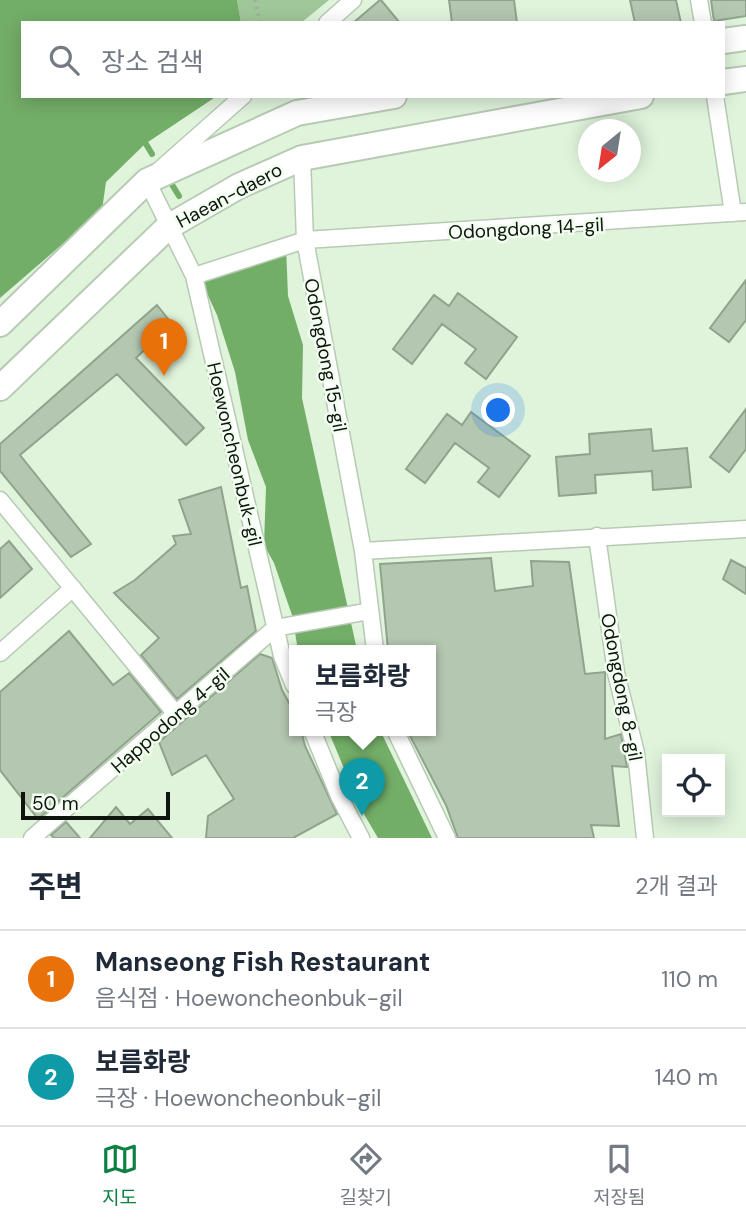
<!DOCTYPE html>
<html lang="ko">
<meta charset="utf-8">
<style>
body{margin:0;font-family:"DM Sans","Noto Sans KR",sans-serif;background:#f6f6f7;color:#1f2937}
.controls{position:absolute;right:21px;bottom:21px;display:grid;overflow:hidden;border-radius:0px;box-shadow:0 4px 18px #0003}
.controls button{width:63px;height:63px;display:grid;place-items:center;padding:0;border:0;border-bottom:2px solid #e0e1e3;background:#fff;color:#1f2937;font:35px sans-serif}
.compass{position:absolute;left:578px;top:119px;width:63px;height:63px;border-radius:50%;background:#fff;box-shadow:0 4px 18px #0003;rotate:210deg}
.scale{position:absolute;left:21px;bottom:18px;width:149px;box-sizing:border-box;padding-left:7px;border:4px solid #0e150d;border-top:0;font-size:19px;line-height:24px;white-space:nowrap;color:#0e150d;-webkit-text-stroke:5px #f2fef0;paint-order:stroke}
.you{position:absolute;left:499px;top:411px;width:24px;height:24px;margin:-18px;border:5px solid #fff;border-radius:50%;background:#1a73e8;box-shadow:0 0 0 10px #1a73e833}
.badge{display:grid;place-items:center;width:46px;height:46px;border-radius:50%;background:#0b8043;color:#fff;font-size:23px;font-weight:700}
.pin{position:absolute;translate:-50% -58px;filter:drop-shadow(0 2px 4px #0008)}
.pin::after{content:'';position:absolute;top:37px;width:24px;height:21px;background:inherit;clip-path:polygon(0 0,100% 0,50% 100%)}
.popup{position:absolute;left:289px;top:645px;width:147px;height:91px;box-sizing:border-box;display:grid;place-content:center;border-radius:0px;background:#fff;filter:drop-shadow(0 2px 5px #0005);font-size:23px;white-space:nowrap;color:#747a83}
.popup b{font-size:26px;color:#1f2937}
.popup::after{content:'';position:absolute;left:50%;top:100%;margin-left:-14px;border:14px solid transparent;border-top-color:#fff}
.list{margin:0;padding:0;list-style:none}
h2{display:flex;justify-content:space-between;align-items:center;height:91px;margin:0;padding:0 28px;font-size:30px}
h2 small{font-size:23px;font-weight:400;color:#747a83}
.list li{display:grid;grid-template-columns:46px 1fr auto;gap:21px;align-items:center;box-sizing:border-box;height:98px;padding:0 28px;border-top:2px solid #e0e1e3}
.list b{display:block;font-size:26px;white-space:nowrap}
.list p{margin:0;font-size:23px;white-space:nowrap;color:#747a83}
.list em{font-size:23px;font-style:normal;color:#747a83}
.icon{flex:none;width:38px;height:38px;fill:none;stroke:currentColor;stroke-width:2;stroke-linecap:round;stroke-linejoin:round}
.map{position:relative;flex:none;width:746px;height:838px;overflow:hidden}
.search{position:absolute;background:#fff;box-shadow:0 4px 18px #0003;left:21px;right:21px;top:21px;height:77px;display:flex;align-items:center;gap:18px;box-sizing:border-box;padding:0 24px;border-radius:0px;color:#747a83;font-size:26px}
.sheet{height:287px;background:#fff}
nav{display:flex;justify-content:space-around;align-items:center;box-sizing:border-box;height:98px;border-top:2px solid #e0e1e3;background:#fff;font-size:19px;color:#747a83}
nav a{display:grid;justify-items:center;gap:4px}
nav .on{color:#0b8043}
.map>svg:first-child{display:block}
.green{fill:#a0c799}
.water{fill:#73ae68}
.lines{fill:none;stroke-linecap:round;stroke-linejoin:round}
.stream{stroke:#73ae68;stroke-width:6}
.building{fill:#b4c7b0;stroke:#90a38d;stroke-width:2}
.street-casing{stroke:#b7cab3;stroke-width:19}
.primary-casing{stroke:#b7cab3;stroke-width:28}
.path{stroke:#9eae9b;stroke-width:3.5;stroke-dasharray:2 5;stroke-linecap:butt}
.street{stroke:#fff;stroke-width:16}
.primary{stroke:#fff;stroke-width:24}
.labels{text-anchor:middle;stroke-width:5;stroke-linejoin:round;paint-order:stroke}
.street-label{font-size:19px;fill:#0e150d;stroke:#f2fef0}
</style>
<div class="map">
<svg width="746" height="838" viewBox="0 0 746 838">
<rect width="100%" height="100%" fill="#e0f4dc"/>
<path class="green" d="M237,0H329L301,23H241Z"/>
<path class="water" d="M0,0H237L241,23H23V96H217L145,144L106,182L102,210L0,298Z
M286,246L288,296L303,345L302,398L357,650H298L292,615L274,563L264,545L266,487L248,440L235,372L217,315L198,274Z
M328,730H380L432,838H378L361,809Z"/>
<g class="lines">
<path class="stream" d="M146,144L152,154
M171,183L179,196"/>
</g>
<path class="building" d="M381,0L400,23H353L380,0Z
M449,0H514L517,23H452Z
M630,0H676L681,23H635Z
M711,0H746V16L714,21Z
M746,280V320L729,342L710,328Z
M458,293L517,337L486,379L465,363L476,349L442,324L412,364L393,349L434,295L449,306Z
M157,305L172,324L136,358L204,428L186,445L117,374L20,455L91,544L71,557L0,471V444Z
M746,409V449L729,472L710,457Z
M471,412L530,456L499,497L478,482L489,468L455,443L425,483L406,469L447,414L462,425Z
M651,429L653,451L687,448L691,487L653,490L652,471L595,475L596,493L559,496L556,457L590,454L589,434Z
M221,487L241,588L247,586L256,631L177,699L141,655L159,638L114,593L135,580L176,544L173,536L191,534L179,500Z
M9,541L32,569L0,598V549Z
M491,558L495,591L533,586L531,561L569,562L585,674L605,672V739L621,734L627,767L612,766L619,826L591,825L594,838H458L446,805L407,730H430V650H388L380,564Z
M731,560L746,568V594L723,579Z
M69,631L113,685L129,673L161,712L38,819L0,770V692Z
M260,654L272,658L282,690L294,712V730H301L305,746L337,814L293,838H206L208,816L234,799L206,755L172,775L159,742Z
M116,807L130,824L148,809L172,838H90Z
M66,822L80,838H54L51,835Z"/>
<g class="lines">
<defs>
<path id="street" d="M699,0L703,23
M327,23L353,0
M243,96L147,181L194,276L282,656L294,685
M715,96L733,213
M302,158L305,240L363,551L746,529
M194,276L305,240L746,212
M0,500L176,714
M597,536L616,673L636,753L645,838
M363,551L375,650
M0,653L73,588
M312,730L339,796L361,838
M395,730L447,838
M32,838L275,628L370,611"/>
<path id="primary" d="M723,41L746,38
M723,82L746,79
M0,324L147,181L297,113L394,96
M0,388L168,227L239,186L302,158L641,96"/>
</defs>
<use href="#street" class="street-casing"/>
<use href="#primary" class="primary-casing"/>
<path class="path" d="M255,0L260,23"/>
<use href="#street" class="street"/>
<use href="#primary" class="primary"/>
</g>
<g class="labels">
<g class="street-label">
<text transform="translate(229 195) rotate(-28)" y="7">Haean-daero</text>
<text transform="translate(526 228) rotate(-3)" y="7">Odongdong 14-gil</text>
<text transform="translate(326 355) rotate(79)" y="7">Odongdong 15-gil</text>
<text transform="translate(235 454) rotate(77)" y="7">Hoewoncheonbuk-gil</text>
<text transform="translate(622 687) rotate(79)" y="7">Odongdong 8-gil</text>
<text transform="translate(170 720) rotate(-41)" y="7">Happodong 4-gil</text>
</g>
</g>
</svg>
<div class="controls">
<button><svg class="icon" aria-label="locate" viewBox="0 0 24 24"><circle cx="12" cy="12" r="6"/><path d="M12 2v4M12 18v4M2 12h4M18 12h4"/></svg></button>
</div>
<svg class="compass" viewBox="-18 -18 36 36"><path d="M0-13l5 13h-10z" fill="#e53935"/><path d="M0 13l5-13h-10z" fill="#747a83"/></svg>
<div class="scale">50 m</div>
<div class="you"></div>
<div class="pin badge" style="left:164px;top:376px;background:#e8710a">1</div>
<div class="pin badge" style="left:362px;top:816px;background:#0f9aa8">2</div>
<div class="popup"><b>보름화랑</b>극장</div>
<div class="search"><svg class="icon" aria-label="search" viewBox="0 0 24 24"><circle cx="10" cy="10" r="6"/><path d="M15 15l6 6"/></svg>장소 검색</div>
</div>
<section class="sheet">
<h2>주변<small>2개 결과</small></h2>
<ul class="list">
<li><span class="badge" style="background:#e8710a">1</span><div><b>Manseong Fish Restaurant</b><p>음식점 · Hoewoncheonbuk-gil</p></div><em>110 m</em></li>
<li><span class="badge" style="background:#0f9aa8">2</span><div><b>보름화랑</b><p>극장 · Hoewoncheonbuk-gil</p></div><em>140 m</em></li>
</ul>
</section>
<nav>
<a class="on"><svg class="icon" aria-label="map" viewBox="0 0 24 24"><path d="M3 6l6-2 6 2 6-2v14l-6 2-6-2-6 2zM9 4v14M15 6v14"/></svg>지도</a>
<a><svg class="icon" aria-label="directions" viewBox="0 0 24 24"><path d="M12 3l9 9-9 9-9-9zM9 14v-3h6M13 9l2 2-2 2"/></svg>길찾기</a>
<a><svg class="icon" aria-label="saved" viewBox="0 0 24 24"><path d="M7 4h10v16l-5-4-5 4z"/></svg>저장됨</a>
</nav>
